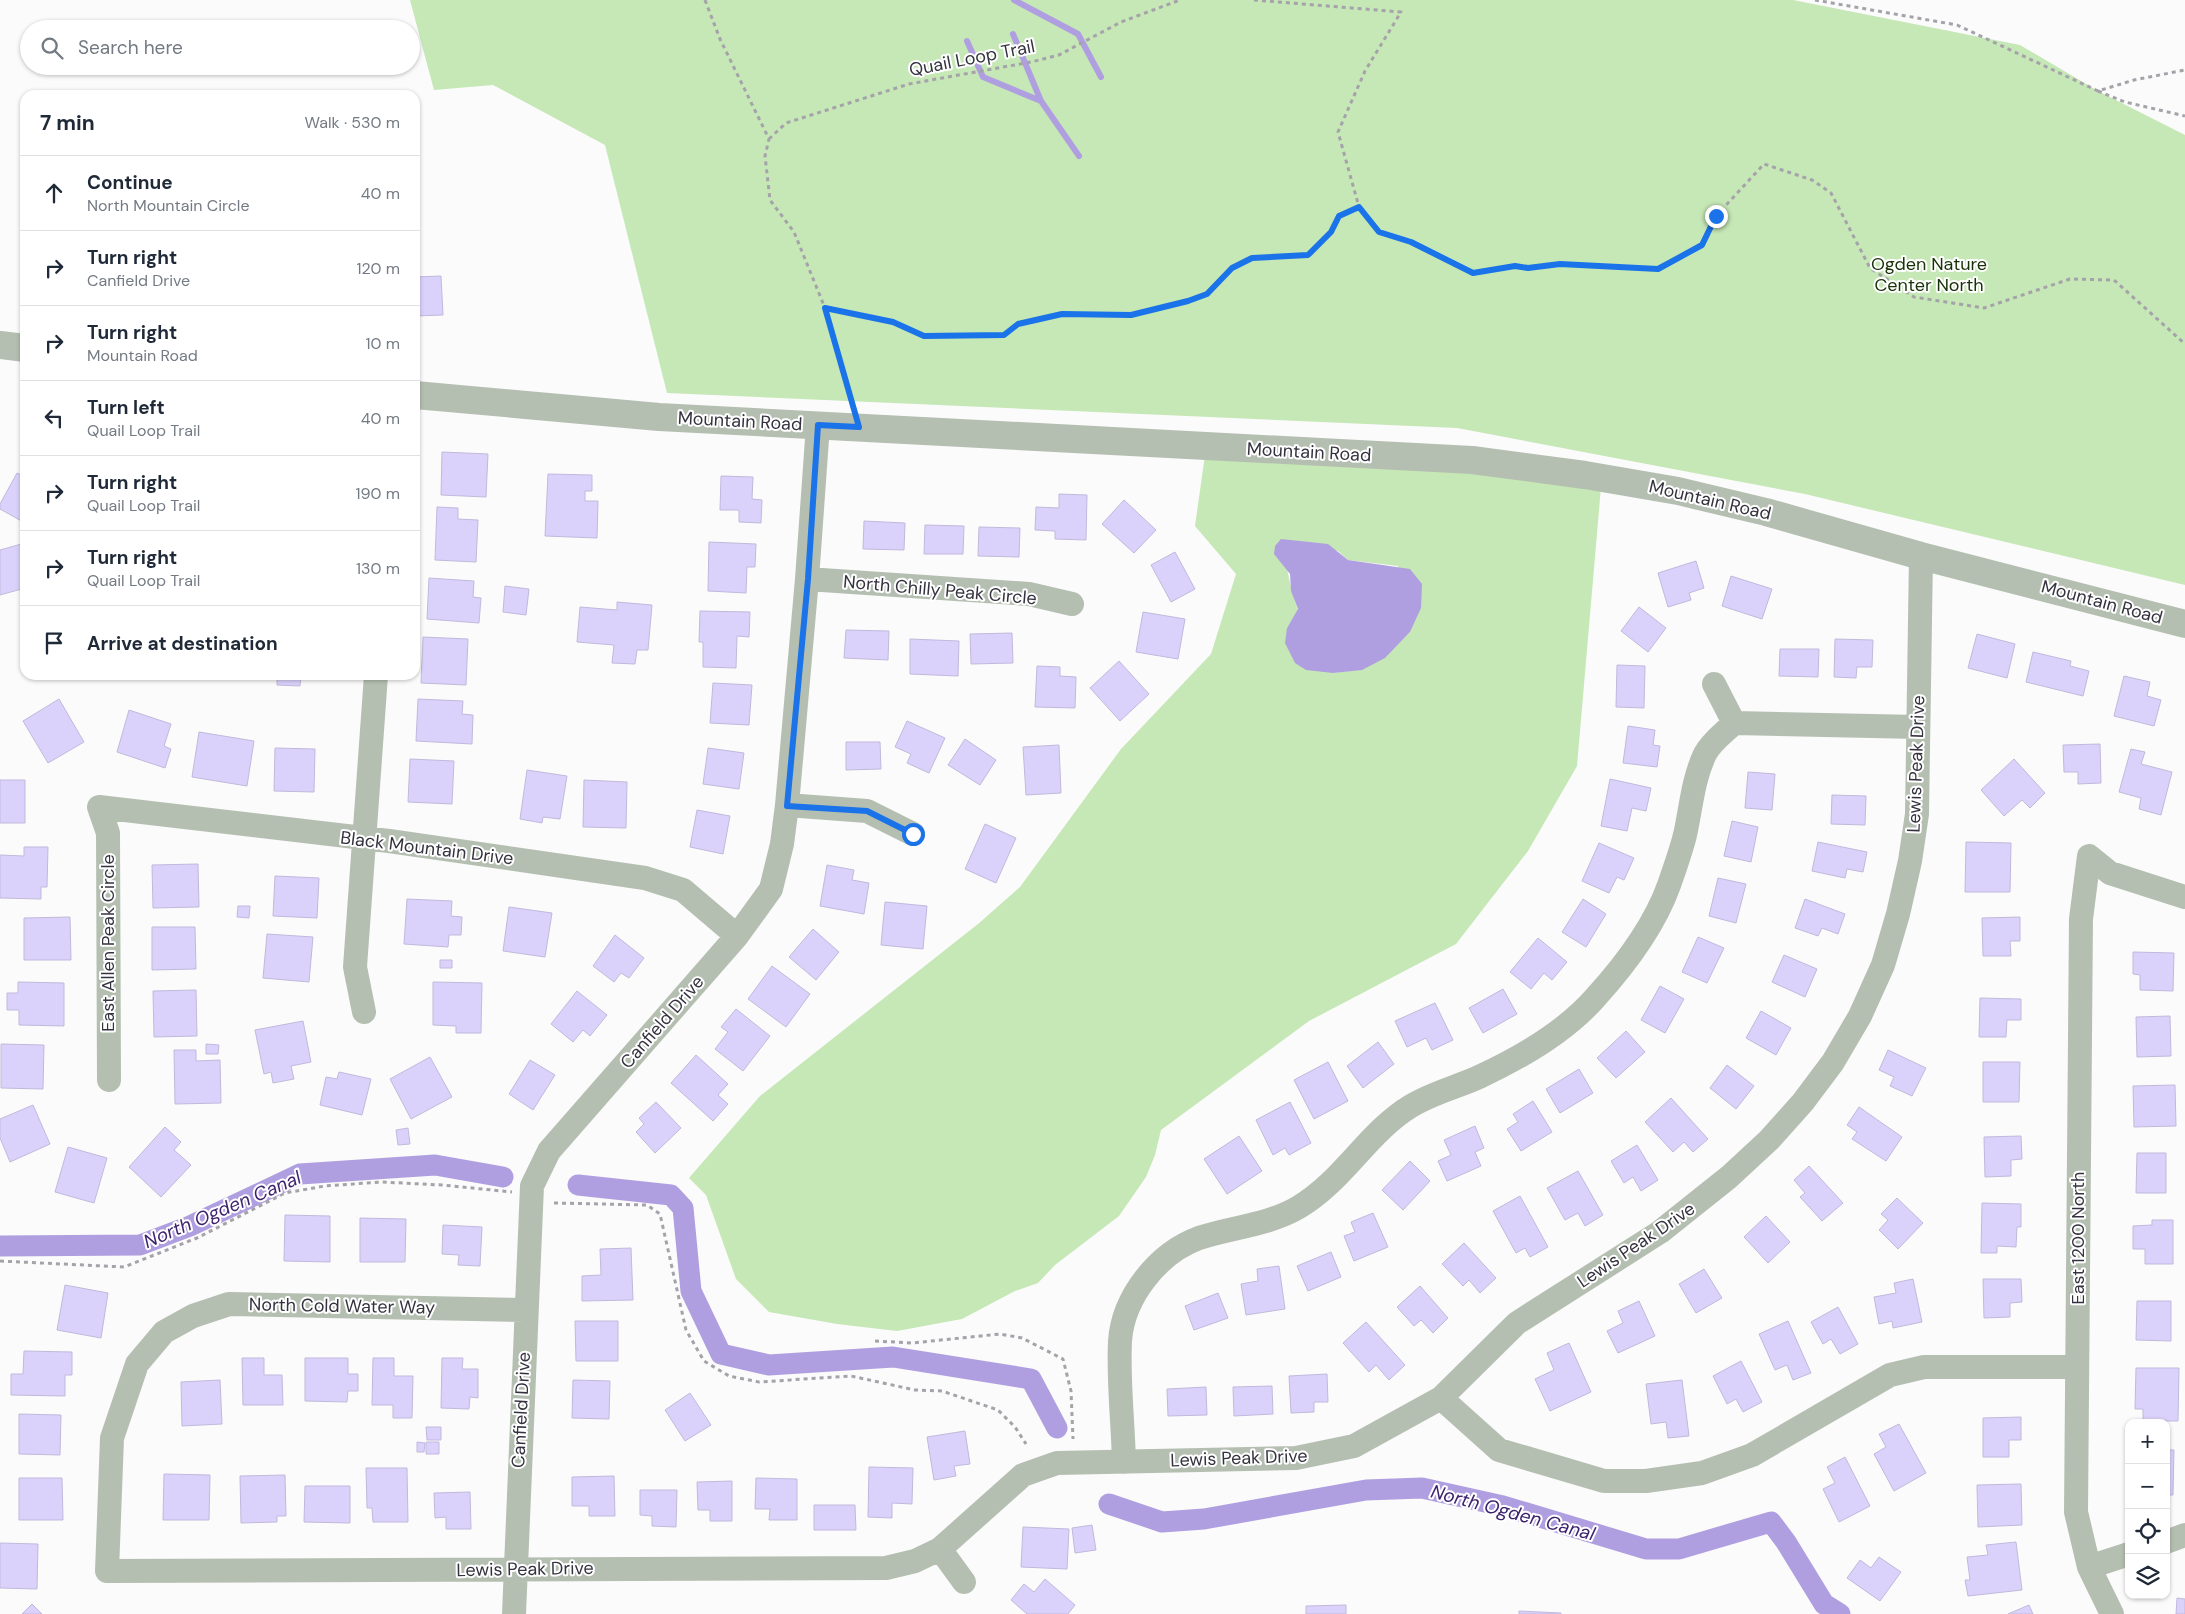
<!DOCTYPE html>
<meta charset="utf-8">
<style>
body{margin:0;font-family:"DM Sans",sans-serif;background:#f2f2f3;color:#1f2937}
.controls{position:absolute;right:15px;bottom:15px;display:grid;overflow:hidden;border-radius:10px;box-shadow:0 1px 4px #0004}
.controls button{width:45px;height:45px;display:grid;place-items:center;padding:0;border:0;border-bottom:1px solid #e0e1e3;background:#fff;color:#1f2937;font:25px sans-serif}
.stop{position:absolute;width:15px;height:15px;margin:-11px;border:4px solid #1a73e8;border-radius:50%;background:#fff}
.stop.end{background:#1a73e8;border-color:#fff;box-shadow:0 1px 5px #0008}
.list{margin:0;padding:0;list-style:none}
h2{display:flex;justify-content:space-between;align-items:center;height:65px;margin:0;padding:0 20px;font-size:21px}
h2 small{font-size:16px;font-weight:400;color:#747a83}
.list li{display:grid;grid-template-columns:32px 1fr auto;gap:15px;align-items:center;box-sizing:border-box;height:75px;padding:0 20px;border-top:1px solid #e0e1e3}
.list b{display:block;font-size:19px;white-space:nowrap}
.list p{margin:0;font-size:16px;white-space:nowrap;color:#747a83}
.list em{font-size:16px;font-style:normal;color:#747a83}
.icon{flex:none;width:28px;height:28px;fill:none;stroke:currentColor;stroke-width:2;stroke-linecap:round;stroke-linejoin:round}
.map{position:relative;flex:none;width:2185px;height:1614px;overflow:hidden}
.search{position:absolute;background:#fff;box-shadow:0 1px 4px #0004;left:20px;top:20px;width:400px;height:55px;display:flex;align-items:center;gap:12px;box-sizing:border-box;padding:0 18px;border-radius:28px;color:#747a83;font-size:19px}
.panel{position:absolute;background:#fff;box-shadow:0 1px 4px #0004;left:20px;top:90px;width:400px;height:590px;border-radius:15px}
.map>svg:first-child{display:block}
.green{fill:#c6e7b6;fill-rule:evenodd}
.water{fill:#b09fe0}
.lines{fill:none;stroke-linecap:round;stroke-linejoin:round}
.stream{stroke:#b09fe0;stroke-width:6}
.canal{stroke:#b09fe0;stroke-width:21}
.building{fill:#dbd2fb;stroke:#c1b9dc}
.path{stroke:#a5a3a9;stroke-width:3;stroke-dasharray:4 4;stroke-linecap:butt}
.minor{stroke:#b5bfb1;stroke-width:24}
.tertiary{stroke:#b5bfb1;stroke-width:28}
.route{stroke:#1a73e8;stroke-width:6}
.labels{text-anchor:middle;stroke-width:4;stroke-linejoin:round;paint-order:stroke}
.street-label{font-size:18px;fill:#35323f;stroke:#fff}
.park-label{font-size:18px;fill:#183207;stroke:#fff}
.water-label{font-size:19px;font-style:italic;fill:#3e226e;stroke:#fff}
</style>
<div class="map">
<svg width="2185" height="1614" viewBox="0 0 2185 1614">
<rect width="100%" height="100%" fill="#fbfbfb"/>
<path class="green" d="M410,0H1793L2020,45L2098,91L2185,135V585L1805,494L1457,428L667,393L605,145L493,85L434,90Z
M1205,455L1459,469L1601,487L1577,766L1528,851L1456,944L1309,1021L1161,1130L1155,1155L1146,1177L1119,1216L1055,1265L1038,1283L1015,1291L962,1319L897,1331L837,1324L769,1312L736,1279L706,1195L689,1178L760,1096L978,924L1020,887L1121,749L1211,654L1236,574L1195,526ZM1281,540L1338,551L1348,560L1398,566L1410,632C1382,661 1373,668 1333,673L1287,628L1298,610C1289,587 1287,563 1281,540Z"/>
<path class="water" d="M1281,539L1328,544L1348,560L1410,569L1422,584L1421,608L1410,632L1385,658L1362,670L1333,673L1306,670L1295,663L1285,643L1287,628L1298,609L1291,591L1290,574L1274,554L1275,546Z"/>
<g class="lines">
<path class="stream" d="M1014,0L1078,34L1101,77
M1013,34L1041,101
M967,41L983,77L1041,101L1079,156"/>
<path class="canal" d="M578,1185L671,1195L683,1208L691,1291L721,1354L769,1365L893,1357L1031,1379L1057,1428
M0,1246L140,1245L190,1226L300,1174L435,1165L503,1177
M1109,1504L1162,1522L1204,1519L1366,1490L1422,1488L1503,1506L1646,1549H1679L1771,1522L1786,1542L1824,1604L1840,1614"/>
</g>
<path class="building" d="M441,276L443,315L415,316V277Z
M442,452L488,454L486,497L441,495Z
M17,473L25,477V523L0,509V504Z
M548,474L592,475V491H585V501H598L597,538L545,536Z
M721,476L753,477L752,499L762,500L761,523L739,522V510H720Z
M1059,494L1087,495L1086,540L1055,539V531L1035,530L1036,507L1059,508Z
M1124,500L1156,530L1134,553L1102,524Z
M437,507L458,508V519L478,520L476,562L435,560Z
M864,521L905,523L904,550L863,549Z
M925,525L964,526L963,554H924Z
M979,527L1020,528L1019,557L978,556Z
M709,542L756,544L755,567H747L746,593L708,591Z
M25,543V588L0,595V550Z
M1175,552L1195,589L1171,602L1151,565Z
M1696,561L1704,588L1689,593L1691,600L1668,607L1658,573Z
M1731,576L1772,589L1762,619L1722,606Z
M429,578L474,581L473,597L481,598L479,623L427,619Z
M505,586L529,589L526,615L503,612Z
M617,602L652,605L648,650H637L635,664L612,663L614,645L577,642L580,607L617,610Z
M1639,607L1666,628L1648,652L1621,631Z
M700,611L750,612L749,637L737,636L736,668L703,667V642H699Z
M1143,612L1185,619L1178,659L1136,652Z
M846,630L889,631L888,660L844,658Z
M1012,633L1013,663L971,664L970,634Z
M1977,634L2015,644L2007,678L1968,668Z
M423,637L468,639L466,685L421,683Z
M910,639L959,641L958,676L910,674Z
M1835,639L1873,640L1872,667H1857L1856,678L1834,677Z
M1780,649H1819L1818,677L1779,676Z
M2033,652L2071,661L2070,666L2089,671L2083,696L2026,682Z
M1119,661L1149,694L1120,721L1090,688Z
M1617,665L1645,666L1644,708L1616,707Z
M1037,666L1060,667V676L1076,677L1075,708L1035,707Z
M277,675H301L300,686L277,685Z
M2124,676L2150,682L2147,696L2161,700L2154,726L2114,716Z
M713,683L752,685L749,725L710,723Z
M59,699L84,742L48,763L23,721Z
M418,699L463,701L462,714L473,715L472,744L416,741Z
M129,710L171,724L164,746L171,749L165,768L117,752Z
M907,721L945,738L929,773L907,763L911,754L895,747Z
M1628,726L1655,730L1653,745L1660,746L1657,767L1623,763Z
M199,732L254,741L247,786L192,777Z
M965,739L996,760L980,785L948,765Z
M846,742H880L881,769L846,770Z
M2100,744L2101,783L2078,784V772H2064L2063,745Z
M1059,745L1061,793L1026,795L1023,747Z
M275,748L315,749L314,792L274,791Z
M708,748L744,753L739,789L703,784Z
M2131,749L2145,752L2141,764L2172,772L2161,815L2139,809L2141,798L2119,792Z
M410,759L454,761L452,804L408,802Z
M2014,759L2045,793L2030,808L2022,800L2004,816L1981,790Z
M527,770L567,776L560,819L543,817L542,823L520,819Z
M1748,772L1775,774L1772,810L1745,808Z
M1610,779L1651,788L1646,811L1632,808L1627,831L1601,826Z
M0,780H25V823H0Z
M584,780L627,782L626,828L583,827Z
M1832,795L1866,796L1865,825L1831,824Z
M697,810L730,816L723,854L690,847Z
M1732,821L1758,827L1751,862L1724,856Z
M985,824L1016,838L996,883L965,869Z
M1818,842L1867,852L1863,872L1847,869L1845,878L1812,871Z
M1966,842L2011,843L2010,892H1965Z
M1599,843L1634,858L1624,880L1617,877L1609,893L1582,881Z
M24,847H48L47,887H41V899L0,898V855L24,856Z
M198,864L199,907L153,908L152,865Z
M827,865L854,870L852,880L869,883L864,914L820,906Z
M275,876L319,878L317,918L273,916Z
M1718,878L1746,884L1736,923L1709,916Z
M407,899L452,901L451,916L462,917L461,935H449L448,947L404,944Z
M1583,899L1606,914L1586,947L1562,932Z
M1805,899L1845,914L1838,934L1822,928L1818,936L1795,928Z
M885,902L927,906L923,949L881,945Z
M238,906H250L249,918L237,917Z
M509,907L552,913L545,957L503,951Z
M70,917L71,960H24V918Z
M2020,917V941H2010L2011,956H1983L1982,918Z
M152,927H195L196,969L152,970Z
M813,929L839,952L816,980L789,957Z
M267,934L313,937L309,982L263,978Z
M615,935L644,958L629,978L621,973L614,982L593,966Z
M1698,937L1724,948L1707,983L1682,972Z
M1538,938L1567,962L1552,980L1544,973L1531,989L1510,972Z
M2133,952L2174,953L2173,991L2140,990V975L2133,974Z
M1784,955L1817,969L1805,997L1772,982Z
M440,960H452V968H440Z
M772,966L810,994L786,1027L748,999Z
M18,982L64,983V1026L19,1025V1010H7V993H18Z
M433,982L482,983L481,1033H456V1026L433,1025Z
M1660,986L1684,999L1665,1033L1641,1020Z
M1503,989L1517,1014L1483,1033L1469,1008Z
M196,990L197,1036L154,1037L153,991Z
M577,991L607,1015L590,1036L583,1030L573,1042L551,1024Z
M1980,998L2021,999V1020H2007L2006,1037H1979Z
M1435,1003L1453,1040L1432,1050L1426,1038L1407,1047L1395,1021Z
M736,1009L770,1036L743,1071L715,1049L728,1032L721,1027Z
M1761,1011L1791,1028L1776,1055L1746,1038Z
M2170,1016L2171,1056L2137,1057L2136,1017Z
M303,1021L311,1062L291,1066L294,1079L273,1083L271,1072L264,1074L255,1030Z
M1626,1031L1645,1052L1616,1078L1597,1058Z
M1378,1042L1394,1064L1363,1088L1347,1066Z
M1,1044L44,1045L43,1089L1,1088Z
M206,1044L219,1045L218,1054H206Z
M174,1050H196V1061L220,1060L221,1103L175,1104Z
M1888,1050L1926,1068L1912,1096L1890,1086L1894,1077L1879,1070Z
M696,1055L728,1084L718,1095L728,1104L713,1121L671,1083Z
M430,1057L452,1097L411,1119L390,1079Z
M530,1060L555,1075L533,1110L509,1094Z
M1328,1062L1348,1101L1314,1119L1294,1080Z
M1983,1062H2020L2019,1102H1983Z
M1727,1065L1754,1086L1736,1109L1710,1088Z
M1579,1069L1593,1093L1560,1113L1546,1089Z
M339,1072L371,1079L362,1115L320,1105L326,1077L337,1079Z
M2175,1085L2176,1126L2134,1127L2133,1086Z
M1671,1098L1708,1139L1693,1152L1684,1142L1673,1152L1645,1122Z
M1533,1101L1552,1132L1521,1151L1507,1129L1518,1122L1513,1114Z
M656,1102L681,1128L655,1153L636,1132L644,1124L639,1118Z
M1290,1102L1311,1143L1289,1155L1285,1148L1273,1155L1256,1120Z
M33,1105L50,1144L10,1162L0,1138V1119Z
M1859,1107L1902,1137L1886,1161L1852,1139L1857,1132L1847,1125Z
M1475,1126L1484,1148L1475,1152L1481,1166L1447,1181L1438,1161L1451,1155L1444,1140Z
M165,1127L181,1142L174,1150L191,1165L161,1197L129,1167Z
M408,1128L410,1144L398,1145L396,1130Z
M1239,1136L1262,1171L1227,1194L1204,1159Z
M2021,1136L2022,1159L2011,1160V1176L1985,1177L1984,1137Z
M1637,1145L1658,1180L1641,1191L1633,1177L1624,1183L1611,1161Z
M68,1147L107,1158L94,1203L55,1192Z
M2137,1153H2166V1193H2136Z
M1410,1161L1430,1181L1403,1210L1382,1190Z
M1809,1166L1843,1203L1822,1221L1800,1197L1805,1193L1794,1180Z
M1578,1171L1603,1215L1585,1226L1578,1213L1565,1220L1547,1188Z
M1520,1196L1548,1247L1530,1257L1525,1248L1516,1253L1493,1211Z
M1897,1198L1923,1223L1898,1249L1879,1230L1888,1220L1881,1214Z
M1982,1203L2021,1204V1227H2017L2016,1247L1997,1246V1253H1981Z
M1373,1213L1388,1247L1354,1261L1344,1236L1355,1232L1351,1222Z
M285,1215L330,1216V1262L284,1261Z
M1766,1216L1790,1242L1768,1263L1744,1237Z
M360,1218L406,1219L405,1262H360Z
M2152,1220H2173V1264H2145V1249H2133V1226L2152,1225Z
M443,1225L482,1227L480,1266L458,1265L459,1255L442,1254Z
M1464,1243L1496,1278L1480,1293L1469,1280L1463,1286L1442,1264Z
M631,1248L633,1300L582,1301V1276L601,1275L600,1249Z
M1331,1252L1341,1277L1308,1291L1297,1266Z
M1279,1266L1285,1309L1246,1315L1241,1284L1258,1281L1257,1269Z
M1704,1269L1722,1298L1696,1313L1679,1284Z
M1913,1279L1922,1322L1893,1328L1892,1321L1879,1324L1874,1297L1896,1293L1894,1283Z
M1983,1279H2021L2022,1302L2010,1303V1317L1984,1318Z
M65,1285L108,1293L101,1338L57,1330Z
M1420,1286L1448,1318L1433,1333L1421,1320L1414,1326L1397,1307Z
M1218,1293L1228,1318L1194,1330L1185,1306Z
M1639,1301L1655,1336L1618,1353L1607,1331L1623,1323L1618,1311Z
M2137,1301H2171V1341L2136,1340Z
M1838,1307L1858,1344L1840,1354L1831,1339L1823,1344L1811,1322Z
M575,1321H618V1361H576Z
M1788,1321L1811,1373L1793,1380L1787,1365L1775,1370L1759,1334Z
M1366,1322L1405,1365L1389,1380L1376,1365L1369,1372L1343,1343Z
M1569,1343L1591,1392L1550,1411L1535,1379L1554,1370L1547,1353Z
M24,1351L72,1352V1375H65V1396L11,1395V1374H23Z
M242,1358H264V1375H282L283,1405H243Z
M305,1358H348V1374H358V1391H348L347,1402L305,1401Z
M373,1358H394V1376H413L412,1418H393V1405H372Z
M442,1358H463L462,1369H478V1398L470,1397L469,1409L441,1408Z
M1741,1361L1762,1402L1743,1412L1736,1399L1727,1404L1713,1376Z
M2136,1368H2179L2178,1421H2143V1409H2135Z
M1327,1374L1328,1402H1314V1412L1291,1413L1289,1376Z
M220,1380L222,1424L182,1426L181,1382Z
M573,1380L610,1381L609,1419L572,1418Z
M1682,1380L1689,1436L1668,1438L1666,1422L1651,1424L1646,1384Z
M1272,1386L1273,1414L1234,1416L1233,1387Z
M1206,1387L1207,1415L1168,1416L1167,1389Z
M690,1393L711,1425L685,1441L665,1410Z
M19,1414L61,1415L60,1455L19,1454Z
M2021,1417V1440H2009V1457H1983V1418Z
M1899,1424L1926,1473L1894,1491L1874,1454L1886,1447L1879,1434Z
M426,1427H441V1440H427Z
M965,1431L970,1464L954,1466L956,1476L934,1480L927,1437Z
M417,1442L425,1443L424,1452H417Z
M426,1442H439V1454H426Z
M2166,1450H2174L2173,1495H2166Z
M1845,1457L1870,1506L1839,1522L1823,1489L1835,1483L1827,1467Z
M869,1467L913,1468L912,1504L892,1503V1518L868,1517Z
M366,1468H407L408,1522H373L372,1508H367Z
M164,1474L210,1475L209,1520H163Z
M285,1475L286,1516H277V1522L241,1523L240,1476Z
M614,1476L615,1516H589V1506H572V1477Z
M19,1478H62L63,1520H19Z
M756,1478L797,1479V1520H769L770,1509H755Z
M732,1481V1521H710V1510H698L697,1482Z
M2021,1484L2022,1525L1978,1527L1977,1485Z
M305,1486H350V1523L304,1522Z
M640,1490H677L676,1527L652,1526V1516L640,1515Z
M470,1492L471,1529H446V1517L435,1518L434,1493Z
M814,1505H855L856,1530H814Z
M1092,1525L1096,1550L1075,1553L1072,1528Z
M1023,1527L1069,1529L1067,1569L1021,1567Z
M2016,1542L2022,1590L1968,1596L1965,1580H1970L1967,1557L1988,1555L1986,1545Z
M0,1543L38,1544L37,1589L0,1588Z
M1879,1557L1901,1572L1880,1601L1847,1578L1860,1560L1871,1568Z
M1045,1579L1075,1605L1068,1614H1027L1011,1600L1024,1584L1034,1592Z
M2177,1598L2185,1599V1614H2176Z
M32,1604L42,1614H22Z
M1346,1605V1614H1306V1606Z
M2029,1605L2033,1614H2008Z
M1519,1611L1561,1613V1614H1519Z"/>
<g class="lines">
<path class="path" d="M705,0L720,39L769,139L765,156L770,200L794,232L825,308L853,404
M1254,0L1401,12L1365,71L1338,132L1359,207
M1815,0L1957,25L2098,91L2134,80L2185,70
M2098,91L2125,102L2185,116
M769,139L786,123L909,84L1031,62L1059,55L1121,22L1180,0
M825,308L893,322L924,336L1003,335L1018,324L1062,314L1131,315L1188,301L1207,294L1233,268L1252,257L1308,255L1331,233L1339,216L1359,207L1379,232L1411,242L1473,273L1515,266L1528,268L1560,264L1658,269L1702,245L1716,216L1764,164L1812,180L1831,193L1870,268L1914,297L1984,308L2070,279L2114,280L2185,344
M554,1203L647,1205L660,1214L686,1330L704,1361L729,1376L759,1382L851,1376L915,1390L942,1391L998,1410L1015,1427L1026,1444
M0,1261L124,1267L197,1238L285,1193L325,1186L381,1182L442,1185L512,1192
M875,1341L912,1343L1000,1334L1022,1338L1063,1359L1071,1391L1073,1439"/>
<path class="minor" d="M807,579L1029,594L1072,604
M1714,684L1734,723
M787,805L867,811L913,834
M364,1012L355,967L376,675
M109,1080L108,833L99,807L389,841L645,878L683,890L737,936
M526,1310L229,1304L193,1316L164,1332L137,1364L112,1438L107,1571L886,1568L915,1561L940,1549L1023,1475L1057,1463L1296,1458L1354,1446L1441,1398L1517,1323L1660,1232L1729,1177L1769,1140L1803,1102L1833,1062L1860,1016L1883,965L1898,914L1910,861L1917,814L1921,556
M1441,1398L1499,1450L1604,1481H1646L1702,1473L1752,1455L1890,1375L1924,1367H2077
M1124,1462C1123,1422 1118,1381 1120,1341C1123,1297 1158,1253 1199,1238C1232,1227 1269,1225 1299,1207C1343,1181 1368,1132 1411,1106C1432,1093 1457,1087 1479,1077C1520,1058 1565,1032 1595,998C1625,965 1654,927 1669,885C1675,868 1681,851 1685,835C1691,808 1693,779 1705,754C1711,742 1725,732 1734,723L1918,727
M2166,1542L2185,1535
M940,1549L964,1582
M2089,1567L2129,1554
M514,1614L532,1186L549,1151L737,936L771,889L782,844L787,805L807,579L818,425
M2112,1614L2089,1567L2076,1512L2081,919L2089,856L2110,873L2185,897"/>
<path class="tertiary" d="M0,345L25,348
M415,395L659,417L1472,460L1585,475L1678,491L1766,512L1921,556L2185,624"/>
</g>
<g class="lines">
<path class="route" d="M913,834L867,811L787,806L808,579L818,425L859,427L825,308L893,322L924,336L1004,335L1018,324L1062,314L1131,315L1188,301L1207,294L1232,268L1252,258L1308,255L1331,232L1339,216L1359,207L1379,232L1411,242L1473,273L1515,266L1528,268L1560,264L1658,269L1702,245L1716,216"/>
</g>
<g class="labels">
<g class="street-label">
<text transform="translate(972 58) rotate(-11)" y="6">Quail Loop Trail</text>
<text transform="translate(740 421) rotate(3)" y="6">Mountain Road</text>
<text transform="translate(1309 452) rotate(3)" y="6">Mountain Road</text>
<text transform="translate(1710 500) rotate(13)" y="6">Mountain Road</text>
<text transform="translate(940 590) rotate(5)" y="6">North Chilly Peak Circle</text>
<text transform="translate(2102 602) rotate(15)" y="6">Mountain Road</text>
<text transform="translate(1916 764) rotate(-88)" y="6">Lewis Peak Drive</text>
<text transform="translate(427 848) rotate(7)" y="6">Black Mountain Drive</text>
<text transform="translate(108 943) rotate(-90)" y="6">East Allen Peak Circle</text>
<text transform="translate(662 1022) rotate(-49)" y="6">Canfield Drive</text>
<text transform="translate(2078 1238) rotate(-90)" y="6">East 1200 North</text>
<text transform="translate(1636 1245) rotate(-34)" y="6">Lewis Peak Drive</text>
<text transform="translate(342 1306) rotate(1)" y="6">North Cold Water Way</text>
<text transform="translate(521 1410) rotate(-87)" y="6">Canfield Drive</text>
<text transform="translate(1239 1458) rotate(-2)" y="6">Lewis Peak Drive</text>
<text transform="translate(525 1569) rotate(-1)" y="6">Lewis Peak Drive</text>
</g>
<g class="park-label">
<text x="1929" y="270">Ogden Nature<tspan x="1929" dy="21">Center North</tspan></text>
</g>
<g class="water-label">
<text transform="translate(222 1209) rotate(-23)" y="7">North Ogden Canal</text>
<text transform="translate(1513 1512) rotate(15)" y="7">North Ogden Canal</text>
</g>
</g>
</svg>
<div class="controls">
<button>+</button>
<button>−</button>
<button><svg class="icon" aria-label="locate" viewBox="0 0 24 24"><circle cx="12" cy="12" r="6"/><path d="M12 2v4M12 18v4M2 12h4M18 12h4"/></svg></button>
<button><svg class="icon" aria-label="layers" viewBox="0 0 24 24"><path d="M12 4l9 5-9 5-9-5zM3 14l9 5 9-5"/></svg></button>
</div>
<div class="stop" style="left:913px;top:834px"></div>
<div class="stop end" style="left:1716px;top:216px"></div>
<div class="search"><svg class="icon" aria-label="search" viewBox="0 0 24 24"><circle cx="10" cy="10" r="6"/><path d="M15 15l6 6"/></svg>Search here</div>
<section class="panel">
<h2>7 min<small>Walk · 530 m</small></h2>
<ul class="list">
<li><svg class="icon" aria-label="ahead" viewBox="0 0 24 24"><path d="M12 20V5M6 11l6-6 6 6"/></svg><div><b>Continue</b><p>North Mountain Circle</p></div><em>40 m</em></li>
<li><svg class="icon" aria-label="right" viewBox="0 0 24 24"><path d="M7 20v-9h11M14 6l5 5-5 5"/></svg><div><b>Turn right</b><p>Canfield Drive</p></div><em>120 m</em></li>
<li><svg class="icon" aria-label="right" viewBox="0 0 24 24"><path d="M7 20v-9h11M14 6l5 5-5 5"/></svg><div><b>Turn right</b><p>Mountain Road</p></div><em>10 m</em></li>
<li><svg class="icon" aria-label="left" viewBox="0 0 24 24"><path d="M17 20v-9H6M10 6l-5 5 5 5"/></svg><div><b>Turn left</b><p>Quail Loop Trail</p></div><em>40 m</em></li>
<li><svg class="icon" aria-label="right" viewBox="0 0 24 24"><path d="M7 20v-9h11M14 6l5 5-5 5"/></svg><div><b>Turn right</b><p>Quail Loop Trail</p></div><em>190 m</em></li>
<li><svg class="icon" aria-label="right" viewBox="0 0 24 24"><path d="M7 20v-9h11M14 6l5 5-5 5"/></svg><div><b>Turn right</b><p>Quail Loop Trail</p></div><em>130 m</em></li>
<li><svg class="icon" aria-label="arrive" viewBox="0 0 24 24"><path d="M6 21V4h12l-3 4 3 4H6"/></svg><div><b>Arrive at destination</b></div></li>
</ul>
</section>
</div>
